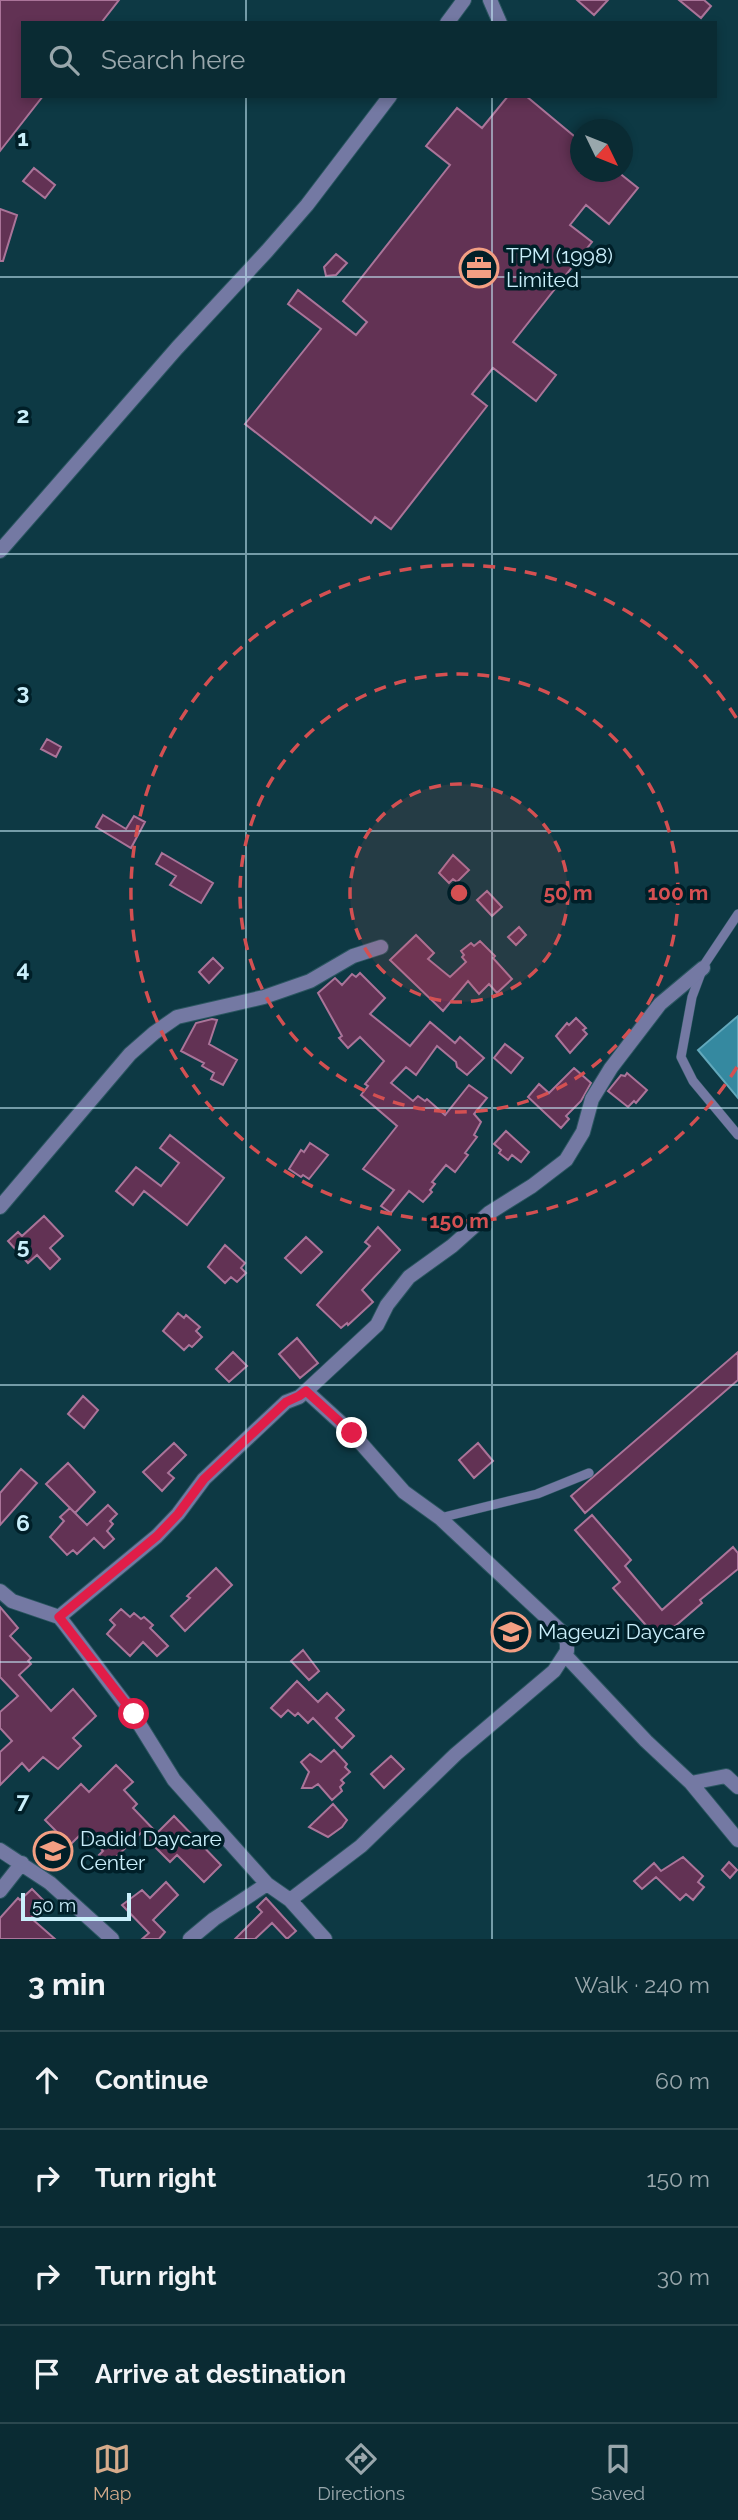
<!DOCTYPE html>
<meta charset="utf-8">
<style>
body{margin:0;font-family:Raleway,sans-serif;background:#13333b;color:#f1f3f6}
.compass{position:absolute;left:570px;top:119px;width:63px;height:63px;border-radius:50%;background:#0a2b33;box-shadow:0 4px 10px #0003;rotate:133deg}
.scale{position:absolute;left:21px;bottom:18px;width:110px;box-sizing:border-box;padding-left:7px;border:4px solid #caeffb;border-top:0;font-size:19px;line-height:24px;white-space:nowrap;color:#caeffb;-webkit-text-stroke:5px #001f28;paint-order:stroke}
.stop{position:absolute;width:21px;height:21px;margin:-16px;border:5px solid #e11d48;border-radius:50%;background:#fff}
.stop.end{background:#e11d48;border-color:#fff;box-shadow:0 2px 7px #0008}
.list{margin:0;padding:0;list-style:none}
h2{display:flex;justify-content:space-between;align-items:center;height:91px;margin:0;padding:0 28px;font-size:30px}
h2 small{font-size:23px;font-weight:400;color:#99a7ac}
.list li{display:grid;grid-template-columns:46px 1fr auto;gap:21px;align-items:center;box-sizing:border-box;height:98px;padding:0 28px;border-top:2px solid #2a474e}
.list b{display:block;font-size:26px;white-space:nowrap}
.list em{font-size:23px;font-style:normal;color:#99a7ac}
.icon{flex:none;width:38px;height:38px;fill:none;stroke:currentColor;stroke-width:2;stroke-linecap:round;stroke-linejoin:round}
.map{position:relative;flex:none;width:738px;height:1939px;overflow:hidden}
.search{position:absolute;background:#0a2b33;box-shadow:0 4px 10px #0003;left:21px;right:21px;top:21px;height:77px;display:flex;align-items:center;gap:18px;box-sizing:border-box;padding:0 24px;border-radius:0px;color:#99a7ac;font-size:26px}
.sheet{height:483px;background:#0a2b33}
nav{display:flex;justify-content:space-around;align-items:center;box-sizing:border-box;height:98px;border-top:2px solid #2a474e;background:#0a2b33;font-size:19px;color:#99a7ac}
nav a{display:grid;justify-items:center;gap:4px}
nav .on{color:#d6ab8b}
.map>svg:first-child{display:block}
.water{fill:#3589a0;stroke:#62a8bb;stroke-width:2}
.building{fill:#623254;stroke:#aa7499;stroke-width:2}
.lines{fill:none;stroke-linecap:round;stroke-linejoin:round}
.service-casing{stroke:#2b5661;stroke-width:10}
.minor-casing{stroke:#2b5661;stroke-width:16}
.service{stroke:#7479a3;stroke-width:9}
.minor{stroke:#7479a3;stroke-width:14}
.route{stroke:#e11d48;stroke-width:9}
.grid{fill:none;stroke:#caeffb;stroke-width:2;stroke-opacity:0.55}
.ring{fill:none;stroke:#d45052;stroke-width:3.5;stroke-dasharray:12 9}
.labels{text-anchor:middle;stroke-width:7;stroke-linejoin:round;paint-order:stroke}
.poi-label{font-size:21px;fill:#caeffb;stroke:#001f28;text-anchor:start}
.grid-label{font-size:23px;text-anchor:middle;font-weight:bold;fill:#caeffb;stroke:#001f28;stroke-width:7;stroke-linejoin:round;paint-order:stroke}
.centre{fill:#d45052;stroke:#001f28;stroke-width:3.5}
.ring-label{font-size:21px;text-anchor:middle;font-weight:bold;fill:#d45052;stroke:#001f28;stroke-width:7;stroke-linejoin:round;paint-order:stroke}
</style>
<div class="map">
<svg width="738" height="1939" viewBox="0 0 738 1939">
<rect width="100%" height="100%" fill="#0d3944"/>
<path class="water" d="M738,1016V1098L698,1050Z"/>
<path class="building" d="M0,0H119L101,23H23V96H43L0,151Z
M577,0H608L594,15Z
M679,0H704L711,6L701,18Z
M508,96H526L580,141V172H618L638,188L609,224L586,205L570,225L592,242L513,342L556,375L536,401L493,368L472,394L487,406L391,529L375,517L371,523L245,424L321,329L288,304L298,290L356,335L367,322L343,301L450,165L426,146L457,108L482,128Z
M34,168L55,185L45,198L23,181Z
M0,209L17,215L3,261H0Z
M336,254L347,263L336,275L326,276L324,267Z
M47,739L61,747L56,757L41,749Z
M103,815L126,829L134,816L145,822L131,848L96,827Z
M162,853L213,883L201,903L170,885L176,876L156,864Z
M453,855L469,870L457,882L453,879L449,883L439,873Z
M487,891L502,907L492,916L477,900Z
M519,927L526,935L516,945L508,937Z
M416,935L434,953L428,959L450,977L466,962L462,957L464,955L461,951L471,943L474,946L480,941L495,956L493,958L512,979L497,993L489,984L479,994L468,981L443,1011L390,960Z
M213,958L223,968L209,983L199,972Z
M360,973L385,998L370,1014L410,1046L430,1022L455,1043L460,1037L484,1058L467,1075L457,1067L456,1062L437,1046L416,1075L406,1067L391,1083L413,1101L418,1096L425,1101L427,1099L445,1115L469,1085L487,1098L474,1114L481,1122L474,1135L477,1137L465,1153L468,1155L455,1172L446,1165L432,1182L435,1184L430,1190L432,1192L423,1202L409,1191L391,1213L381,1206L394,1190L363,1169L397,1126L361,1095L368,1086L365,1084L384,1061L360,1037L348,1048L339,1038L342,1036L318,993L335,978L342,985L352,974L356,977Z
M576,1018L586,1028L583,1030L587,1034L570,1053L556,1036L567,1023L569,1025Z
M212,1019L217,1020L209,1044L237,1060L223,1085L211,1079L214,1073L202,1066L204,1063L181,1051L196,1023Z
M505,1044L523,1058L511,1073L494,1058Z
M574,1068L591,1083L581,1101L566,1116L569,1119L561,1128L528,1097L539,1084L549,1093Z
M627,1073L647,1090L636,1103L634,1101L628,1107L608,1091L621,1075L625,1076Z
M506,1131L529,1152L521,1162L512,1155L508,1160L499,1153L501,1150L494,1144Z
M170,1135L224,1178L187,1225L144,1191L133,1205L116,1191L136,1167L161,1186L179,1163L160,1148Z
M310,1143L328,1155L309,1179L303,1175L301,1177L289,1169L301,1150L304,1152Z
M44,1216L63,1236L50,1248L60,1259L50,1269L37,1255L28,1263L8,1241L18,1232L22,1236Z
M378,1227L400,1250L362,1290L373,1302L348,1325L347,1323L341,1328L317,1305L370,1246L365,1242Z
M306,1237L322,1252L301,1273L285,1258Z
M225,1245L245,1263L241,1268L246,1273L237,1282L231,1277L225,1283L208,1267Z
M178,1313L184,1318L186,1315L200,1327L196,1331L202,1337L192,1347L189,1345L184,1350L163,1331Z
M297,1338L318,1363L300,1378L279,1354Z
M233,1352L247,1366L229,1382L216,1369Z
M738,1352V1380L585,1513L571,1496Z
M83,1396L98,1410L84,1428L68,1414Z
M174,1443L186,1455L168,1473L174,1478L162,1491L143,1472Z
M478,1443L493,1461L474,1478L459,1460Z
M68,1463L95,1492L75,1513L46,1484Z
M21,1469L37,1483L0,1525V1493Z
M108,1505L117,1514L110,1521L113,1524L107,1531L114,1539L104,1548L94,1538L77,1554L73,1550L67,1555L50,1537L64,1521L60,1517L70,1508L87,1525Z
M592,1515L631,1560L625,1566L662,1610L733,1547L738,1553V1569L700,1600L702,1603L659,1640L613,1588L620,1582L575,1530Z
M216,1568L232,1585L185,1631L171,1616L190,1598L187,1596Z
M0,1607L18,1628L10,1636L31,1658L28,1661L31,1664L19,1675L51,1711L73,1689L96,1716L73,1738L81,1746L58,1769L43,1757L29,1771L22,1763L0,1785V1752L12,1741L0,1728V1712L18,1696L0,1677Z
M121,1609L130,1617L134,1613L141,1619L144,1617L153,1625L150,1628L168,1646L157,1656L143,1642L130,1656L107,1634L115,1625L110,1620Z
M502,1616L528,1639L519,1649L493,1626Z
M303,1650L319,1671L309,1680L291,1661Z
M297,1681L318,1702L327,1693L344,1710L336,1718L354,1736L342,1748L313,1718L308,1723L298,1713L295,1716L288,1710L281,1717L271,1708Z
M334,1750L347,1764L345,1767L350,1772L341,1780L344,1783L340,1787L342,1791L332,1800L318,1784L312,1788H302L309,1772L301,1762L310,1754L321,1762Z
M391,1756L404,1769L384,1788L371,1774Z
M116,1765L133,1782L124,1790L137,1804L133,1808L157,1833L174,1816L221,1865L204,1882L177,1855L170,1862L141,1833L109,1864L99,1855L103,1851L84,1831L64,1851L66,1853L57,1863L44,1850L59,1834L45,1820L81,1784L89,1792Z
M333,1804L347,1820L342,1827L328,1837L309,1827Z
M683,1857L703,1876L698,1882L704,1887L693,1900L686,1894L680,1900L656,1877L642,1889L634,1881L654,1863L661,1871Z
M729,1862L737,1870L730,1878L722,1870Z
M166,1882L178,1895L153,1920L165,1932L159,1939H142L149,1933L122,1905L142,1890L150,1898Z
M32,1889L47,1904L31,1918L55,1939H0V1918L18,1898L20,1900Z
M266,1898L296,1931L287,1939L272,1923L255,1939H235L262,1912L257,1907Z"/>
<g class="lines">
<defs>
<path id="service" d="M738,914L704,965L692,997L681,1057L693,1081L738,1135
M440,1518L537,1494L589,1473"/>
<path id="minor" d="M490,0L500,23
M447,23L464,0
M0,551L177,348L267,251L307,205L390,96
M0,1207L130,1054L154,1033L177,1017L264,997L310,981L353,956L381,947
M306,1391L377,1325L387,1305L409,1277L452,1246L489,1213L532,1186L566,1160L583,1132L592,1099L611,1068L660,1004L703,968
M0,1591L12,1601L59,1617L64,1623L133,1714L174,1780L267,1884L290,1900L325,1939
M59,1617L157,1536L178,1514L204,1479L286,1402L299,1397L306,1391L352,1433L404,1492L440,1518L563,1633L567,1643V1651L554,1671L456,1754L361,1846L290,1900
M566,1656L646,1741L691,1783L738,1840
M691,1783L726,1776L738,1787
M0,1850L50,1883L112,1939
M0,1891L22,1863
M190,1939L214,1919L267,1884"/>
</defs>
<use href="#service" class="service-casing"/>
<use href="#minor" class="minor-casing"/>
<use href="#service" class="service"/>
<use href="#minor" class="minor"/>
</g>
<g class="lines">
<path class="route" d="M134,1714L59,1617L157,1536L178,1514L204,1479L286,1402L299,1396L306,1391L352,1433"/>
</g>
<path class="grid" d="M246,0V23M492,0V23M246,96V1939M492,96V1939M0,277H738M0,554H738M0,831H738M0,1108H738M0,1385H738M0,1662H738"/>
<circle cx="459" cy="893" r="109" fill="#d45052" fill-opacity=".12"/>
<g class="ring">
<circle cx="459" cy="893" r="109"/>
<circle cx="459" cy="893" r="219"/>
<path d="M737 1067A328 328 0 1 1 737 719"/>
</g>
<defs>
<symbol id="office-ring" viewBox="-11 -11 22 22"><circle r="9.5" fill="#001f28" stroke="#f39f83" stroke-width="1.5"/><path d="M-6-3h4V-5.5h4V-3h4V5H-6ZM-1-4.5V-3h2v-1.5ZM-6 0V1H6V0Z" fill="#f39f83"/></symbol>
<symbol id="school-ring" viewBox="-11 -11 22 22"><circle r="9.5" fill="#001f28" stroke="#f39f83" stroke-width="1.5"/><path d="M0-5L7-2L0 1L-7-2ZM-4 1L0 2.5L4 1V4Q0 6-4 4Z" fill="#f39f83"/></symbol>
</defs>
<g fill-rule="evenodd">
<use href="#office-ring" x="457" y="246" width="44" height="44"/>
<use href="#school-ring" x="489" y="1610" width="44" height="44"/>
<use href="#school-ring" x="31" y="1829" width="44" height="44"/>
</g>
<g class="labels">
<g class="poi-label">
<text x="506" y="263">TPM (1998)<tspan x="506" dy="24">Limited</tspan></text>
<text x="538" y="1639">Mageuzi Daycare</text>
<text x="80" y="1846">Dadid Daycare<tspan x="80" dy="24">Center</tspan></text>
</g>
</g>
<g class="grid-label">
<text x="23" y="146">1</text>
<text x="23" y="423">2</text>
<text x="23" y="700">3</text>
<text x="23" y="977">4</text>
<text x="23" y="1254">5</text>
<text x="23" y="1531">6</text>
<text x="23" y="1808">7</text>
</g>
<circle cx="459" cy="893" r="10" class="centre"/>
<g class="ring-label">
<text x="568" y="900">50 m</text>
<text x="678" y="900">100 m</text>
<text x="459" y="1228">150 m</text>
</g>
</svg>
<svg class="compass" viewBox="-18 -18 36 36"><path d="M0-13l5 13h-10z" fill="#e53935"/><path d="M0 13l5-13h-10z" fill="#99a7ac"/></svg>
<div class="scale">50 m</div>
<div class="stop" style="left:134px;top:1714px"></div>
<div class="stop end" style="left:352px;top:1433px"></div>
<div class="search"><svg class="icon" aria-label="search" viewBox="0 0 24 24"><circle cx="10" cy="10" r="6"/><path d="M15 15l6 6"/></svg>Search here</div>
</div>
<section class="sheet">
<h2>3 min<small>Walk · 240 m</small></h2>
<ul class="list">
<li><svg class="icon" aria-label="ahead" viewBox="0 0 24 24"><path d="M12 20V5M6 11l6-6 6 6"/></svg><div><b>Continue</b></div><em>60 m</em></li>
<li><svg class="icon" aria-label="right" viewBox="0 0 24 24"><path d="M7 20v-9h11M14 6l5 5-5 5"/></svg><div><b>Turn right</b></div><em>150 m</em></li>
<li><svg class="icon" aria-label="right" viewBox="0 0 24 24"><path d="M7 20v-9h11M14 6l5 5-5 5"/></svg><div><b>Turn right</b></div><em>30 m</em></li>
<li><svg class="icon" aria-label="arrive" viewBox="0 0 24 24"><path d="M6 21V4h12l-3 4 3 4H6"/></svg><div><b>Arrive at destination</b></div></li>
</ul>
</section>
<nav>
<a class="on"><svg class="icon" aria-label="map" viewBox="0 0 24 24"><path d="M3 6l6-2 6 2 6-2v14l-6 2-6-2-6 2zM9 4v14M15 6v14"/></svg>Map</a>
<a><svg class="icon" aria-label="directions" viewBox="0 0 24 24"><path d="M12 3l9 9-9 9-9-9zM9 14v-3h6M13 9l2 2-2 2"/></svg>Directions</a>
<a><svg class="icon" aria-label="saved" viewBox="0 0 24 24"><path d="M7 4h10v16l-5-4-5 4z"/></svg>Saved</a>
</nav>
